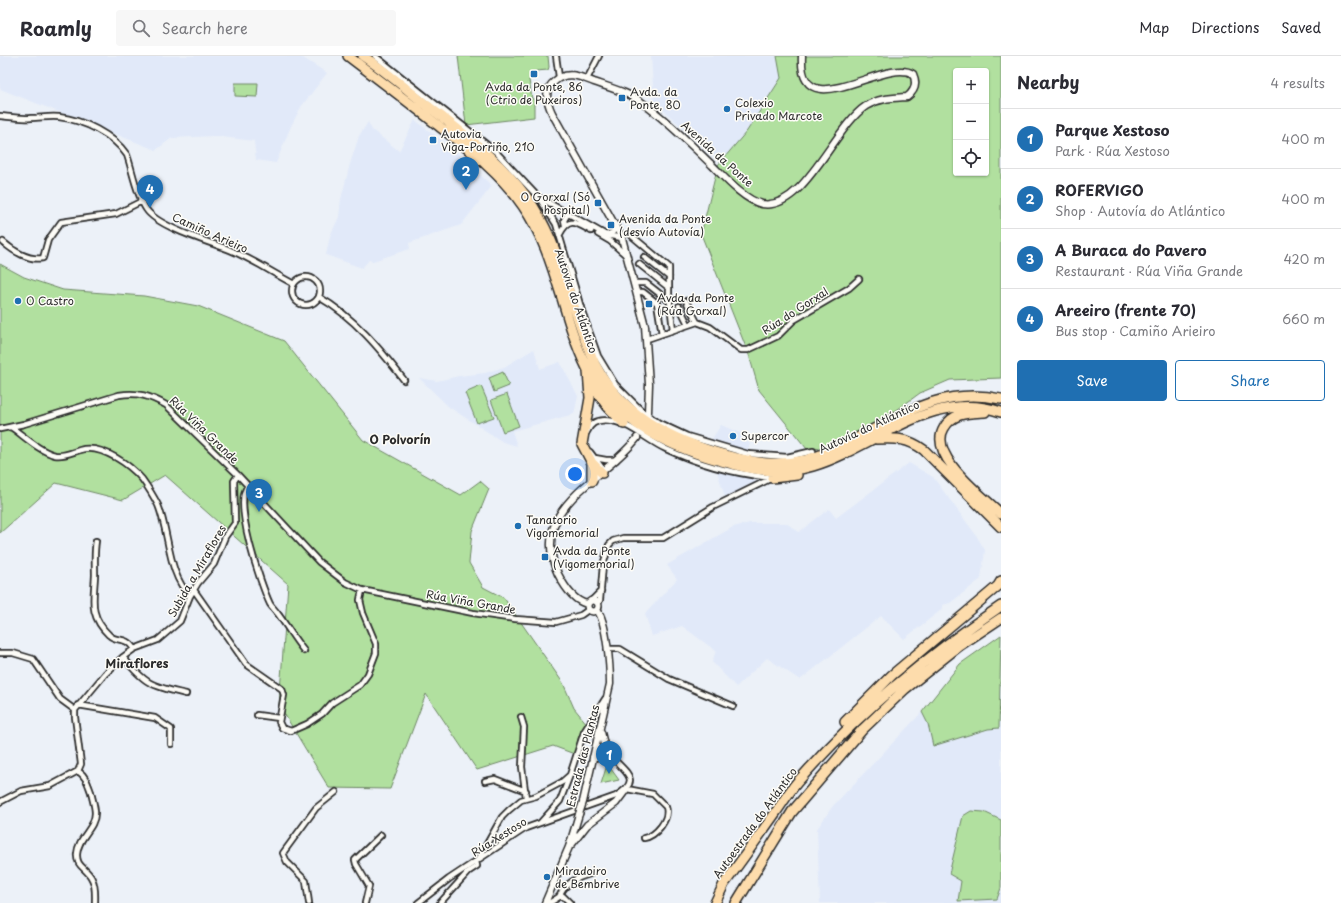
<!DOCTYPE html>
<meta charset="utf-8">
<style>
body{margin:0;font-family:"Playpen Sans",sans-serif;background:#f7f7f7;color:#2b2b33}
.controls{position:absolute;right:12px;top:12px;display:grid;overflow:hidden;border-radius:4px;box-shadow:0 1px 3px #0004}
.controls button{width:36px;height:36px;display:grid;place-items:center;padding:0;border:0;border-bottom:1px solid #e1e1e2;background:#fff;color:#2b2b33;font:20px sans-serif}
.you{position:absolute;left:575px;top:418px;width:14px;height:14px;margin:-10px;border:3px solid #fff;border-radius:50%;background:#1a73e8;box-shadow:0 0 0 6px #1a73e833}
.badge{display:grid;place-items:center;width:26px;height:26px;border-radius:50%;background:#1f6fb2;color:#fff;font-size:13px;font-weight:700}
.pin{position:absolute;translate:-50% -33px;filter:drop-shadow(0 1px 2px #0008)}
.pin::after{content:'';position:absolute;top:21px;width:14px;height:12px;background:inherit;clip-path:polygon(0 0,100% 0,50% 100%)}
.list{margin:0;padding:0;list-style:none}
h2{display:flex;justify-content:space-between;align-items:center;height:52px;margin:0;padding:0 16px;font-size:17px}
h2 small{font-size:13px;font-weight:400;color:#7c7c81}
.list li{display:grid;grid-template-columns:26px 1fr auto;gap:12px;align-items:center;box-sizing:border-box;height:60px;padding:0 16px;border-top:1px solid #e1e1e2}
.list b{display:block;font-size:15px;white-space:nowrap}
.list p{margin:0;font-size:13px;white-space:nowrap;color:#7c7c81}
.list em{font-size:13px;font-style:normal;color:#7c7c81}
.actions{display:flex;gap:8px;padding:12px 16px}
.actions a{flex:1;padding:9px 0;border:1px solid #1f6fb2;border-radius:4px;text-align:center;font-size:14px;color:#1f6fb2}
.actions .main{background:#1f6fb2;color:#fff}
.icon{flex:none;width:22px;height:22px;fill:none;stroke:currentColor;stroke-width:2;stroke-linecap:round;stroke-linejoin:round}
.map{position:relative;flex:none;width:1001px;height:847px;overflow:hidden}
header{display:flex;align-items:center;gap:24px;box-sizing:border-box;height:56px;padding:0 20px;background:#fff;border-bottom:1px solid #e1e1e2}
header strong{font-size:19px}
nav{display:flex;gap:22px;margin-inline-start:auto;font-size:14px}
.search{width:280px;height:36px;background:#f7f7f7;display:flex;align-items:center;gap:10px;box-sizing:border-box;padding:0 14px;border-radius:4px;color:#7c7c81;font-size:15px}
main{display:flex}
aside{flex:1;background:#fff}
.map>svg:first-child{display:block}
.built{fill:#e1e9f9}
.green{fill:#b1e09f;stroke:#6e8665;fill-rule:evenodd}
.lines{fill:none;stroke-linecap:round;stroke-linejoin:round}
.minor-casing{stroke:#2b2b2b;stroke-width:8}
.tertiary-casing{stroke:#2b2b2b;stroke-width:9}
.motorway-casing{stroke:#2b2b2b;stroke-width:12}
.minor{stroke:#fdfcf7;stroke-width:4.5}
.tertiary{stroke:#fdfcf7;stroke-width:6}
.motorway{stroke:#fddcac;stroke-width:9}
.tertiary-bridge-casing{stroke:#2b2b2b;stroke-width:9;stroke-linecap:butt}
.tertiary-bridge{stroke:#fdfcf7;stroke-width:6}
.poi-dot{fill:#1f6fb2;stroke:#fdfcf7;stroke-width:1.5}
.labels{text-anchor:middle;stroke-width:3;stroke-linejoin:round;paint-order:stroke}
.poi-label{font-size:11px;fill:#2b2b2b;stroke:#fdfcf7;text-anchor:start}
.street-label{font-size:11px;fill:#2b2b2b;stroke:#fdfcf7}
.neighbourhood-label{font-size:12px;font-weight:bold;fill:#2b2b2b;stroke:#fdfcf7}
</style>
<header>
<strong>Roamly</strong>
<div class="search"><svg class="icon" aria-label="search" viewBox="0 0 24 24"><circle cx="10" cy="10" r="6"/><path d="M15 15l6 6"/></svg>Search here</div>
<nav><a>Map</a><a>Directions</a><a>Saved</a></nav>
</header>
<main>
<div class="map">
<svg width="1001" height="847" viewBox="0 0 1001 847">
<rect width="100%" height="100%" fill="#ecf1f8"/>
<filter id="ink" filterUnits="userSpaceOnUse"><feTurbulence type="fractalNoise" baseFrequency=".025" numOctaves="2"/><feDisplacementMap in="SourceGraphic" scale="8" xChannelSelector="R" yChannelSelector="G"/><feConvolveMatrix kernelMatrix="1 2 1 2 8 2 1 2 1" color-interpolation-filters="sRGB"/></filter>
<g filter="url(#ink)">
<path class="built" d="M0,0H300L327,17L301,51L291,70L276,107L256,104L254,85L230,82L213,80L172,82L156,94L0,33Z
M651,0H798L727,111L654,46Z
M415,64L457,97L492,130L461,169L409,187L410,193L373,205L369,204L362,212L326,199L330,180L339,161L341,143L350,108L359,80L368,66L372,74L399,95Z
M534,293L540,313L560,306L578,340L574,358L512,375L517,390L503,386L449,351L419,322L437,325L459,320L485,317L504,311Z
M721,369L742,378V383L750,388L747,396L710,386Z
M909,407L933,421L976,479L985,494L981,523L950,547L943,549L941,554L904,583L881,560L800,624L767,602L736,631L712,606L716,595L682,570L652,580L645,558L677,523L667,509L733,471L750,467H786L799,476L829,453L836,462Z
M718,413L754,422L755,427L725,441L717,415Z
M1001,613V847H820L817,773L832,751L922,656L928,668L999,672Z"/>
<path class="green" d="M458,0H548L549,11L548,14L536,15L529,24L532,43H534V61L466,69Z
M777,0H1001V322L950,324L920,337L879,367L826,392L807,393L759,334L749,299L701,178L718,109L747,75L781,22ZM956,15H986V117H956Z
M235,27H258L257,41L235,40Z
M0,208L24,221L63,234L144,240L198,250L284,285L363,384L461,439L480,425L489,433L472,475L469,507L483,531L504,542L563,627L574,652L587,668L578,682L577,699L553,690L477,714L426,638L390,733L329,732L279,649L288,528L165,419L123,444L56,427L0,477Z
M503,316L509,330L494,336L489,322Z
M481,330L494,361L477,367L465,337Z
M507,338L519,370L503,376L491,344Z
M1001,579L999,672L988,673L933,690L928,668L922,656L960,608Z
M606,712L611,713L619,724L601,728Z
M971,755L984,756L1001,764V832L997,843L958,845L961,825L949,818L963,760Z"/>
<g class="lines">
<defs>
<path id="minor" d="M375,0L496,96L539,142L556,168L582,255L598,300L615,328L642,355L659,367L687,380L748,398L787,401L813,395
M556,0L559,21
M587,23L599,0
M0,60C10,61 21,63 31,62C40,62 49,60 59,61C83,64 113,78 127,99C133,116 136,138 146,153C157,171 210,186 230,194C252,203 273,217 294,228
M542,143L606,179L613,176L616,169
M565,169L564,164L567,159
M560,178C569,160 577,167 591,175
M598,178L610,185L627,200
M606,179L622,182
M632,180L669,211V239L673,274
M3,186C13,195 29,205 43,202L48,184L61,166L116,158L142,145
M644,201L669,221
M639,208L669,232
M292 235a14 14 0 1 1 28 0a14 14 0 1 1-28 0Z
M635,227H646L669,245
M637,236H643L657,247L662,278
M319,241C354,261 380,293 404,324
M686,245L697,266
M679,250L688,268
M647,283L697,266L710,271L741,294H748L778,280L794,264L849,232L859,223
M11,371C24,380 39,395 55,399C65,401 74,395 84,393C104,390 130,409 142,423C147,430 154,441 158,449C170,478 167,517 190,540
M0,373L24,368L119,339C138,336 150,340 166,349L238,419L319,506L345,526L362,534L473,557L515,563L556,566L581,559L588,554
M587,376C591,365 601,363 612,365C631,368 648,385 666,393C698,408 737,418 772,422
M590,396L603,413
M595,402L606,404H616
M248,430C232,445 261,529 270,548C272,551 275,554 278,558C287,570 294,583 304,595
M96,485C94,497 95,507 95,519C94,543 88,559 109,579C117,587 125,579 134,593
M194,534L246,608L282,633L284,639L279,666L282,672L291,675L307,668L322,658L332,647L360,629L368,618L376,597V588L363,557L360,544L362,534
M592,544L601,535
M598,548L600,544L603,509L609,489L613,485L623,482H663L713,451L770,423
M607,593H620L669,623L733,650
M0,597H13L33,603L60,643L75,654
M123,601C145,628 151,630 186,638
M78,649L155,662L171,673V688
M257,659L279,662
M521,661L524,671L522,711L526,742
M78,715L81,708L75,661V654L105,618L123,601L134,593L158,584L180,565L190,540L198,527L214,508L225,481L235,467L234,425L238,419
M78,715C86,720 88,728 91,736C92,742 95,750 95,757C95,773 78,781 77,798C76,811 87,812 92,823C96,830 95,839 95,847
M485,725L495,723L526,735
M627,733L653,738L666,751C670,763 656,780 644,782
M0,746L21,735L50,730L78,715
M541,766L560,745L570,719
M479,802L502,761L509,754L521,744L536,740L562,726L570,719L584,676L605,643
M559,841C565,827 576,822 590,818
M546,846H551L559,841L563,840L570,847
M309,847L306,825L287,806L283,797L316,752L336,736
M365,847L369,830L356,808L355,804L381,779
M418,847L449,823L526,772L616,740C642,724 626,717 613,702C610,699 608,695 606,691
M440,847L468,816L477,810L476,805"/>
<path id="tertiary" d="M648,356L649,328L645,270L622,182L552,57C547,46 543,34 555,25C567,14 581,21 594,26C611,32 630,37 644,48C669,66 690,88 712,109C724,121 744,144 762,148C804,155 834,71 866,50C879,42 893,42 907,41C915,35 917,27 913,18C885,0 798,73 802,0
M587.5 550a5.5 5.5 0 1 1 11 0a5.5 5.5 0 1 1-11 0Z
M587,548C574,545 564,530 558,518C527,451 604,425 637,382
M593,701H603L606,697L601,676
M583,746L610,628C610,612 607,566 597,554
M572,788L587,769L616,747L625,735
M545,847L569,791L579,758"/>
<path id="motorway" d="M348,0C377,22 406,44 435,67C467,92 500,116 523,150C543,179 552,210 562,242C569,266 576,290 587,312C618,369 672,393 732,408C759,416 786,418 813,410C876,391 932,332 1001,356
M363,0C384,14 404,31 424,47C463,77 505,108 533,150C552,180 563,214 573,248C580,269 586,289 595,308C625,365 682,389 741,403C762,408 784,409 805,404C875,384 922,326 1001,343
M588,315L590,342L582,388L592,407L602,417
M590,326L608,351L624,368
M985,356C969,357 953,356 944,372C927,400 983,440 1001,458
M876,383C895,382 908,382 924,394L1001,471
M592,407V425
M772,422L797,419
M845,666L892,619L998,530L1001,525
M715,847L724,828C742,804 759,780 776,756C784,745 791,732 801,722C860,655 927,600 1001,550
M736,847L792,756L862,674L905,633L959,590L1001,562"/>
</defs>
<use href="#minor" class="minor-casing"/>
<use href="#tertiary" class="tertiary-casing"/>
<use href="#motorway" class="motorway-casing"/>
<use href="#minor" class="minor"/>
<use href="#tertiary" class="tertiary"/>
<use href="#motorway" class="motorway"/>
<defs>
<path id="tertiary-bridge" d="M579,758L583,746"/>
</defs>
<use href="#tertiary-bridge" class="tertiary-bridge-casing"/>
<use href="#tertiary-bridge" class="tertiary-bridge"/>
</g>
</g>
<g class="poi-dot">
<rect x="530" y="14" width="8" height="8" rx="2"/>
<rect x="618" y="38" width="8" height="8" rx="2"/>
<circle cx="727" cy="53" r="4"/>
<rect x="429" y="80" width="8" height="8" rx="2"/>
<rect x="594" y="143" width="8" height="8" rx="2"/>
<rect x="607" y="165" width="8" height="8" rx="2"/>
<circle cx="18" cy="245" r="4"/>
<rect x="645" y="244" width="8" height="8" rx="2"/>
<circle cx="733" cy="380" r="4"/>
<circle cx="518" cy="470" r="4"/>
<rect x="541" y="497" width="8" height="8" rx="2"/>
<circle cx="547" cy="821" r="4"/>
</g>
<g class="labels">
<g class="poi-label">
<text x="534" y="35" text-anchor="middle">Avda da Ponte, 86<tspan x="534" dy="13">(Ctrio de Puxeiros)</tspan></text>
<text x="630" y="40">Avda. da<tspan x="630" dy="13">Ponte, 80</tspan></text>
<text x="735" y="51">Colexio<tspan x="735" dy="13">Privado Marcote</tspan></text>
<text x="441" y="82">Autovia<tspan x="441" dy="13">Viga-Porriño, 210</tspan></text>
<text x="590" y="145" text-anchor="end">O Gorxal (Só<tspan x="590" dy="13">hospital)</tspan></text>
<text x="619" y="167">Avenida da Ponte<tspan x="619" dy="13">(desvío Autovía)</tspan></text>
<text x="657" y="246">Avda da Ponte<tspan x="657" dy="13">(Rúa Gorxal)</tspan></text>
<text x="26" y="249">O Castro</text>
<text x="741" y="384">Supercor</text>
<text x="526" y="468">Tanatorio<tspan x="526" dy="13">Vigomemorial</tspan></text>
<text x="553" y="499">Avda da Ponte<tspan x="553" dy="13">(Vigomemorial)</tspan></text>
<text x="555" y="819">Miradoiro<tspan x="555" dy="13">de Bembrive</tspan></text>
</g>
<g class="street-label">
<text transform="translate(717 98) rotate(42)" y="4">Avenida da Ponte</text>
<text transform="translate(210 177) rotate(24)" y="4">Camiño Arieiro</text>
<text transform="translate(576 245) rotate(71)" y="4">Autovía do Atlántico</text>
<text transform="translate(795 255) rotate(-33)" y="4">Rúa do Gorxal</text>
<text transform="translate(869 371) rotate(-25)" y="4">Autovía do Atlántico</text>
<text transform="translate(204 374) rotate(44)" y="4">Rúa Viña Grande</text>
<text transform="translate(197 515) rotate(-60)" y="4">Subida a Miraflores</text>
<text transform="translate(471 546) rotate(10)" y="4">Rúa Viña Grande</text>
<text transform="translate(583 700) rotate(-76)" y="4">Estrada das Plantas</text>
<text transform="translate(755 767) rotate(-54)" y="4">Autoestrada do Atlántico</text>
<text transform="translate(499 781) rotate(-32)" y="4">Rúa Xestoso</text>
</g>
<g class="neighbourhood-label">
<text x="400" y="388">O Polvorín</text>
<text x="137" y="612">Miraflores</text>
</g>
</g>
</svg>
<div class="controls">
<button>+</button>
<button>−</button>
<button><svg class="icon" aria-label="locate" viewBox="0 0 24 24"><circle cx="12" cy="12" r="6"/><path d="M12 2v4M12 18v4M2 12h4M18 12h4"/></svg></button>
</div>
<div class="you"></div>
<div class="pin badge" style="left:609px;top:718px">1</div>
<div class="pin badge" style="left:466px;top:134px">2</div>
<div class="pin badge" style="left:259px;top:456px">3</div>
<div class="pin badge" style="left:150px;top:152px">4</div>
</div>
<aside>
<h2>Nearby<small>4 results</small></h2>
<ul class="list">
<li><span class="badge">1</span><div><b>Parque Xestoso</b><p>Park · Rúa Xestoso</p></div><em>400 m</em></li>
<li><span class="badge">2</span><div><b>ROFERVIGO</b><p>Shop · Autovía do Atlántico</p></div><em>400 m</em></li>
<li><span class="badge">3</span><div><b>A Buraca do Pavero</b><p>Restaurant · Rúa Viña Grande</p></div><em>420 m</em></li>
<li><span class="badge">4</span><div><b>Areeiro (frente 70)</b><p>Bus stop · Camiño Arieiro</p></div><em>660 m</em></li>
</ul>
<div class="actions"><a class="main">Save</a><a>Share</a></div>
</aside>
</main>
